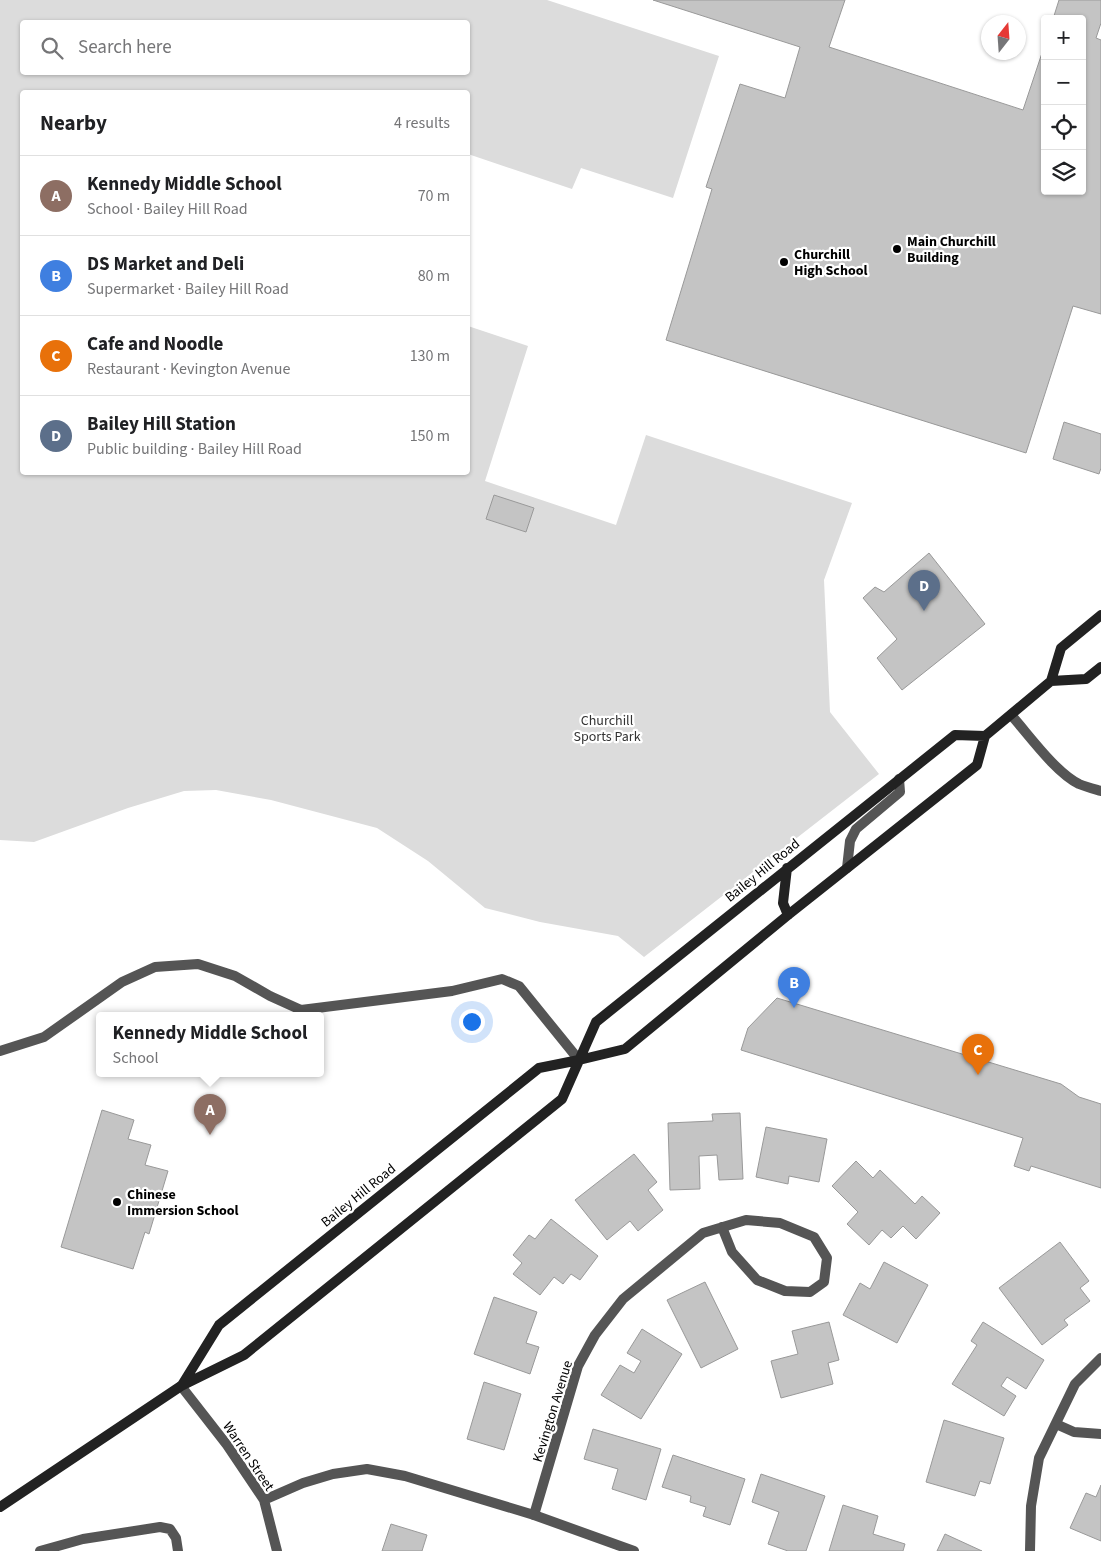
<!DOCTYPE html>
<meta charset="utf-8">
<style>
body{margin:0;font-family:"Source Sans 3",sans-serif;background:#f6f6f6;color:#202124}
.controls{position:absolute;right:15px;top:15px;display:grid;overflow:hidden;border-radius:5px;box-shadow:0 1px 4px #0004}
.controls button{width:45px;height:45px;display:grid;place-items:center;padding:0;border:0;border-bottom:1px solid #e0e0e0;background:#fff;color:#202124;font:25px sans-serif}
.compass{position:absolute;left:981px;top:15px;width:45px;height:45px;border-radius:50%;background:#fff;box-shadow:0 1px 4px #0004;rotate:17deg}
.you{position:absolute;left:471px;top:1021px;width:18px;height:18px;margin:-12px;border:4px solid #fff;border-radius:50%;background:#1a73e8;box-shadow:0 0 0 8px #1a73e833}
.badge{display:grid;place-items:center;width:32px;height:32px;border-radius:50%;background:#b45309;color:#fff;font-size:16px;font-weight:700}
.pin{position:absolute;translate:-50% -41px;filter:drop-shadow(0 1px 2px #0008)}
.pin::after{content:'';position:absolute;top:26px;width:18px;height:15px;background:inherit;clip-path:polygon(0 0,100% 0,50% 100%)}
.popup{position:absolute;left:96px;top:1012px;width:228px;height:65px;box-sizing:border-box;display:grid;place-content:center;border-radius:5px;background:#fff;filter:drop-shadow(0 1px 4px #0005);font-size:16px;white-space:nowrap;color:#757577}
.popup b{font-size:19px;color:#202124}
.popup::after{content:'';position:absolute;left:50%;top:100%;margin-left:-10px;border:10px solid transparent;border-top-color:#fff}
.list{margin:0;padding:0;list-style:none}
h2{display:flex;justify-content:space-between;align-items:center;height:65px;margin:0;padding:0 20px;font-size:21px}
h2 small{font-size:16px;font-weight:400;color:#757577}
.list li{display:grid;grid-template-columns:32px 1fr auto;gap:15px;align-items:center;box-sizing:border-box;height:80px;padding:0 20px;border-top:1px solid #e0e0e0}
.list b{display:block;font-size:19px;white-space:nowrap}
.list p{margin:0;font-size:16px;white-space:nowrap;color:#757577}
.list em{font-size:16px;font-style:normal;color:#757577}
.icon{flex:none;width:28px;height:28px;fill:none;stroke:currentColor;stroke-width:2;stroke-linecap:round;stroke-linejoin:round}
.map{position:relative;flex:none;width:1101px;height:1551px;overflow:hidden}
.search{position:absolute;background:#fff;box-shadow:0 1px 4px #0004;left:20px;top:20px;width:450px;height:55px;display:flex;align-items:center;gap:12px;box-sizing:border-box;padding:0 18px;border-radius:5px;color:#757577;font-size:19px}
.panel{position:absolute;background:#fff;box-shadow:0 1px 4px #0004;left:20px;top:90px;width:450px;height:385px;border-radius:5px}
.map>svg:first-child{display:block}
.green{fill:#dcdcdc;fill-rule:evenodd}
.building{fill:#c4c4c4;stroke:#999}
.lines{fill:none;stroke-linecap:round;stroke-linejoin:round}
.service{stroke:#555;stroke-width:10}
.minor{stroke:#555;stroke-width:10}
.tertiary{stroke:#555;stroke-width:10}
.secondary{stroke:#222;stroke-width:10}
.poi-dot{fill:#000;stroke:#fff;stroke-width:2}
.labels{text-anchor:middle;stroke-width:4.5;stroke-linejoin:round;paint-order:stroke}
.poi-label{font-size:14px;font-weight:bold;fill:#000;stroke:#fff;text-anchor:start}
.park-label{font-size:14px;fill:#333;stroke:#fff}
.street-label{font-size:14px;fill:#000;stroke:#fff}
</style>
<div class="map">
<svg width="1101" height="1551" viewBox="0 0 1101 1551">
<rect width="100%" height="100%" fill="#fff"/>
<path class="green" d="M0,0H547L719,56L673,198L581,168L572,189L468,154V92H22V472H468V326L528,346L485,481L616,525L646,435L852,503L824,580L830,712L879,774L644,957L618,936L540,922L485,908L428,861L377,828L271,800L216,790L184,791L128,808L34,842L0,840ZM22,22H468V72H22Z"/>
<path class="building" d="M653,0H845L829,47L1023,110L1045,44V191H1082V19H1053L1059,0H1101V23L1096,38L1101,40V314L1073,306L1026,453L666,340L712,189L706,187L740,84L785,98L800,47Z
M1064,422L1101,434V468L1099,474L1053,459Z
M494,495L534,508L526,532L486,519Z
M929,553L985,624L902,690L877,658L897,639L863,598L875,587L884,592Z
M777,998L1061,1084L1079,1097L1101,1104V1188L1031,1166L1029,1171L1014,1166L1023,1138L741,1050L748,1028Z
M102,1110L134,1120L128,1139L151,1145L145,1165L168,1171L149,1234L145,1232L133,1269L61,1247Z
M740,1113L743,1179L719,1180L717,1155L699,1156L700,1189L670,1190L668,1123L713,1121L712,1114Z
M766,1127L827,1139L819,1182L789,1176L788,1184L756,1177Z
M634,1154L657,1182L648,1190L663,1210L638,1231L630,1221L607,1240L575,1200Z
M856,1161L873,1178L880,1170L915,1204L922,1196L940,1213L916,1239L903,1226L891,1238L882,1230L869,1245L847,1224L858,1212L832,1186Z
M551,1219L598,1256L580,1280L571,1274L563,1284L554,1277L540,1295L513,1274L522,1263L513,1255L529,1235L535,1239Z
M1060,1242L1089,1281L1080,1288L1090,1301L1064,1320L1068,1325L1042,1345L999,1288Z
M884,1262L928,1285L897,1343L843,1315L860,1283L870,1289Z
M705,1282L738,1349L701,1368L667,1300Z
M494,1297L537,1312L526,1343L539,1347L530,1374L474,1354Z
M829,1322L839,1360L828,1363L833,1384L781,1398L771,1361L798,1354L792,1331Z
M983,1322L1044,1360L1026,1389L1007,1377L1001,1386L1016,1396L1004,1416L952,1384L977,1345L971,1341Z
M642,1329L682,1354L641,1419L601,1395L620,1365L634,1373L641,1361L627,1353Z
M484,1382L521,1394L504,1450L467,1439Z
M944,1420L1004,1438L990,1484L980,1481L975,1496L926,1482Z
M593,1429L661,1449L646,1500L612,1489L618,1469L584,1459Z
M673,1455L745,1479L730,1525L703,1516L706,1507L690,1502L691,1496L662,1487Z
M761,1474L825,1496L806,1551H788L768,1544L779,1512L752,1502Z
M1101,1485V1541L1070,1528L1086,1493L1096,1497Z
M843,1505L878,1516L873,1534L905,1544L903,1551H829Z
M391,1524L427,1535L422,1551H382Z
M945,1534L982,1551H937Z"/>
<g class="lines">
<path class="service" d="M847,868L850,841L856,829L900,792L899,779
M0,1051L44,1037L122,982L155,967L198,964L235,976L270,996L301,1010L452,991L502,979L519,986L579,1060
M40,1551L83,1539L160,1527L170,1529L176,1538L178,1551"/>
<path class="minor" d="M1011,715C1029,735 1055,772 1079,784C1086,787 1094,789 1101,791
M1056,1424L1074,1432L1101,1434
M534,1515L578,1366L595,1335L623,1299L703,1233L746,1220L780,1223L814,1237L827,1258L824,1282L810,1292L785,1291L757,1280L732,1252L722,1227
M1030,1551L1031,1506L1039,1458L1075,1384L1101,1358"/>
<path class="tertiary" d="M181,1386L227,1445L264,1500L277,1551
M264,1500L303,1483L333,1474L367,1469L405,1476L534,1515L634,1551"/>
<path class="secondary" d="M1051,681L1086,679L1101,667
M787,868L783,903L788,915
M182,1385L219,1325L539,1068L579,1060L625,1049L788,915L977,765L985,736L1051,681L1061,648L1101,615
M0,1507L181,1386L244,1355L562,1099L596,1022L955,735L985,736"/>
</g>
<g class="poi-dot">
<circle cx="897" cy="249" r="5"/>
<circle cx="784" cy="262" r="5"/>
<circle cx="117" cy="1202" r="5"/>
</g>
<g class="labels">
<g class="poi-label">
<text x="907" y="246">Main Churchill<tspan x="907" dy="16">Building</tspan></text>
<text x="794" y="259">Churchill<tspan x="794" dy="16">High School</tspan></text>
<text x="127" y="1199">Chinese<tspan x="127" dy="16">Immersion School</tspan></text>
</g>
<g class="park-label">
<text x="607" y="725">Churchill<tspan x="607" dy="16">Sports Park</tspan></text>
</g>
<g class="street-label">
<text transform="translate(762 870) rotate(-39)" y="5">Bailey Hill Road</text>
<text transform="translate(358 1195) rotate(-39)" y="5">Bailey Hill Road</text>
<text transform="translate(552 1411) rotate(-73)" y="5">Kevington Avenue</text>
<text transform="translate(249 1456) rotate(56)" y="5">Warren Street</text>
</g>
</g>
</svg>
<div class="controls">
<button>+</button>
<button>−</button>
<button><svg class="icon" aria-label="locate" viewBox="0 0 24 24"><circle cx="12" cy="12" r="6"/><path d="M12 2v4M12 18v4M2 12h4M18 12h4"/></svg></button>
<button><svg class="icon" aria-label="layers" viewBox="0 0 24 24"><path d="M12 4l9 5-9 5-9-5zM3 14l9 5 9-5"/></svg></button>
</div>
<svg class="compass" viewBox="-18 -18 36 36"><path d="M0-13l5 13h-10z" fill="#e53935"/><path d="M0 13l5-13h-10z" fill="#757577"/></svg>
<div class="you"></div>
<div class="pin badge" style="left:210px;top:1135px;background:#8d6e63">A</div>
<div class="popup"><b>Kennedy Middle School</b>School</div>
<div class="pin badge" style="left:794px;top:1008px;background:#3f7fe0">B</div>
<div class="pin badge" style="left:978px;top:1075px;background:#e8710a">C</div>
<div class="pin badge" style="left:924px;top:611px;background:#5c6f8a">D</div>
<div class="search"><svg class="icon" aria-label="search" viewBox="0 0 24 24"><circle cx="10" cy="10" r="6"/><path d="M15 15l6 6"/></svg>Search here</div>
<section class="panel">
<h2>Nearby<small>4 results</small></h2>
<ul class="list">
<li><span class="badge" style="background:#8d6e63">A</span><div><b>Kennedy Middle School</b><p>School · Bailey Hill Road</p></div><em>70 m</em></li>
<li><span class="badge" style="background:#3f7fe0">B</span><div><b>DS Market and Deli</b><p>Supermarket · Bailey Hill Road</p></div><em>80 m</em></li>
<li><span class="badge" style="background:#e8710a">C</span><div><b>Cafe and Noodle</b><p>Restaurant · Kevington Avenue</p></div><em>130 m</em></li>
<li><span class="badge" style="background:#5c6f8a">D</span><div><b>Bailey Hill Station</b><p>Public building · Bailey Hill Road</p></div><em>150 m</em></li>
</ul>
</section>
</div>
